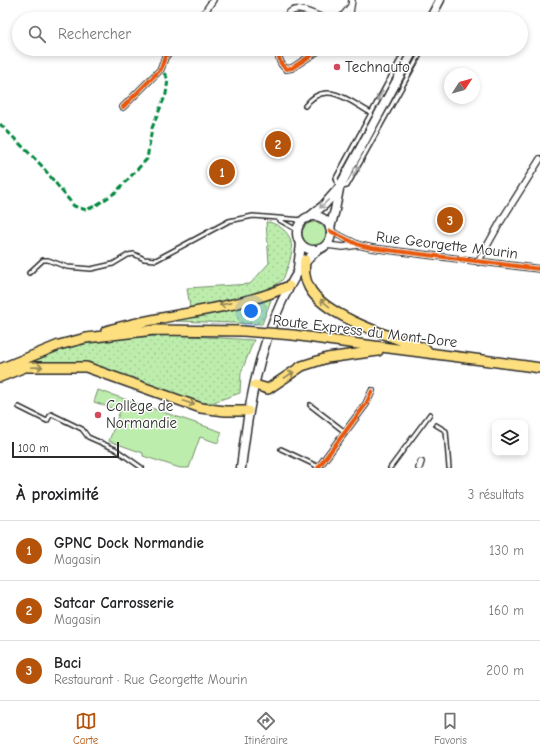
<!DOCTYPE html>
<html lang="fr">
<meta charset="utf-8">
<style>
body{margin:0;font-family:"Comic Neue",sans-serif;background:#f6f6f6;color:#202124}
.controls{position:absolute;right:12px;bottom:12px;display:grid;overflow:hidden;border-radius:8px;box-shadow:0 2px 6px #0003}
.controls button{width:36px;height:36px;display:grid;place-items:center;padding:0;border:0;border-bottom:1px solid #e0e0e0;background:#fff;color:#202124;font:20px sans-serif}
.compass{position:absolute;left:444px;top:68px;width:36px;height:36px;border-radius:50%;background:#fff;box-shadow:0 2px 6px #0003;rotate:54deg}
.scale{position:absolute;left:12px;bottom:10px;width:107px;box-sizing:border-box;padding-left:4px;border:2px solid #2b2b2b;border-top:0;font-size:11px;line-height:14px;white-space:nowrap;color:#2b2b2b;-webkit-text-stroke:3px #fff;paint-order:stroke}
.you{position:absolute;left:251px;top:311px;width:14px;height:14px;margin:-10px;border:3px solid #fff;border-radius:50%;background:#1a73e8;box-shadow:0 0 0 6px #1a73e833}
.badge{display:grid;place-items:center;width:26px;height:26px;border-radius:50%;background:#b45309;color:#fff;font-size:13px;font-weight:700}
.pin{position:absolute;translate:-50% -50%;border:2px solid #fff;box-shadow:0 1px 4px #0006}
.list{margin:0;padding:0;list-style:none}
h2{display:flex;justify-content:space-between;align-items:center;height:52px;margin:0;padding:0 16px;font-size:17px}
h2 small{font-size:13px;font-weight:400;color:#757577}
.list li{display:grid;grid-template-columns:26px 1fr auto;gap:12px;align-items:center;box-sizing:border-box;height:60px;padding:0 16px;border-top:1px solid #e0e0e0}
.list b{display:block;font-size:15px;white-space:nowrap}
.list p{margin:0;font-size:13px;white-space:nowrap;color:#757577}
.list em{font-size:13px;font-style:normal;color:#757577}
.icon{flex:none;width:22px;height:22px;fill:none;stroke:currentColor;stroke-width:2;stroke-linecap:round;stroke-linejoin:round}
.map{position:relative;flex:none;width:540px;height:468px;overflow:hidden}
.search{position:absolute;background:#fff;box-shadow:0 2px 6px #0003;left:12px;right:12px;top:12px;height:44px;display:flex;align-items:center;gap:10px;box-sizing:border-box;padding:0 14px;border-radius:22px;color:#757577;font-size:15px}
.sheet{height:232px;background:#fff}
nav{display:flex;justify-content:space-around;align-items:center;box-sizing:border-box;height:56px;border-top:1px solid #e0e0e0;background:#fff;font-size:11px;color:#757577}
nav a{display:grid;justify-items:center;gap:2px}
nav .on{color:#b45309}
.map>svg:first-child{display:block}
.grass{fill:url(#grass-dots);stroke:#748c6c}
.green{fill:#bdedac;stroke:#748c6c}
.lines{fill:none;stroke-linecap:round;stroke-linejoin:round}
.lane-casing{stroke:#2b2b2b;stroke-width:6}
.street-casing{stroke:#2b2b2b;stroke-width:8}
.secondary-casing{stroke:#2b2b2b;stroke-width:11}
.primary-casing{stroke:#2b2b2b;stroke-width:12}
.lane{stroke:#fff;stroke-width:3}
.street{stroke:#fff;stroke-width:5.5}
.secondary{stroke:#fff;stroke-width:8}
.primary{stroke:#fddf80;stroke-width:9}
.primary-bridge-casing{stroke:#2b2b2b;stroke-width:12;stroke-linecap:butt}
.primary-bridge{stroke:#fddf80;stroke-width:9}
.quiet{stroke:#00873e;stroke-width:3;stroke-dasharray:6 3;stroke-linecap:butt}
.cycleway-casing{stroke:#fff;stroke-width:6}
.cycleway{stroke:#e8590c;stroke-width:4}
.oneway{stroke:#a0a0a0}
.oneway2{stroke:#948556}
.poi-dot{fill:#d1495b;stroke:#fff;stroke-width:1.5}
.labels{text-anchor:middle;stroke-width:3;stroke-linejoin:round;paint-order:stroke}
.poi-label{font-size:15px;fill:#2b2b2b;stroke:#fff;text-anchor:start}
.street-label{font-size:15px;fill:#2b2b2b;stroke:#fff}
</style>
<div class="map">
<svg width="540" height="468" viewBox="0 0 540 468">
<defs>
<pattern id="grass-dots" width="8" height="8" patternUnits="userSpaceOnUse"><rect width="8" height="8" fill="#bdedac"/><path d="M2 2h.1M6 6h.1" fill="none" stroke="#a3cb94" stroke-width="1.8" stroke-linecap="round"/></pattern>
</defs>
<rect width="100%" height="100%" fill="#fff"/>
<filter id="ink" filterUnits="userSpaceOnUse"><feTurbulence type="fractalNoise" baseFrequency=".025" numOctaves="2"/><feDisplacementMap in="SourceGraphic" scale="8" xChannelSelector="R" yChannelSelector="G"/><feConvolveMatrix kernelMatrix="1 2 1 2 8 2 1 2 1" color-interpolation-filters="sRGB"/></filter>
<g filter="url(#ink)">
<path class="grass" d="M266,222C272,222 275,224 280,227C296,237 293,256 286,271C285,274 284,279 281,281C256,300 220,304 190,308L187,288L250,284L269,263Z
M267,298L271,300L262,324L176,321L177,319L206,314Z
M176,335L254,340L241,373L240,393L211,403L192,402L92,365L34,363L30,361L71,346L123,338Z"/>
<path class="green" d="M302 234a12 12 0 1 1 24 0a12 12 0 1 1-24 0Z
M98,390L222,432L218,443L200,437L189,468H180L143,456V453L109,441L120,411L94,402Z"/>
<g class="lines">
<defs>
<path id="lane" d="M422,19L430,18
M305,106C325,79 348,100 371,113
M338,185L336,178L406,49
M341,187L347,186L423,49
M279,220L297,230
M29,273L43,260H48L67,267L91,269L113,264L128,255L134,254L144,259L156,260L229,221L253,216L303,220
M310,405L345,432
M19,407L47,421L51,414L82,429L88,437L115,449L142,468
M436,425L446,431L449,468
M281,449L319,467
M390,468L430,414"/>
<path id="street" d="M200,19L213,0
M286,19C292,0 314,16 327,19
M336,19L342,17L351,6
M349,19L352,0
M280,49C278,58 279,63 286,69L292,68L321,49
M123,107L161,69L165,57L172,49
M330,231L359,245L372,248L540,269
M326,245L343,247L358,245
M478,262L501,221L540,159
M318,468L366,404L372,391
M419,468L421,462"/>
<path id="secondary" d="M430,19L440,0
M297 233a17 17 0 1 1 34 0a17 17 0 1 1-34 0Z
M308,218L324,205L339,188L414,49
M330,228L335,210L339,189
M298,268L301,244
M241,468C248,410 257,354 282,301C293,280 300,264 319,249"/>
<path id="primary" d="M305,260C304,270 304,278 309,287C324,317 395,338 426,349
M106,331C165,313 234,311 289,286
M293,335C375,347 458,356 540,368
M0,369L59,345L86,338L154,330L243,331
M0,377L25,367H86L201,408L225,411H248
M255,385L268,389L302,366L327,358L378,351"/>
</defs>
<use href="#lane" class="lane-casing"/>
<use href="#street" class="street-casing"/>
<use href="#secondary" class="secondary-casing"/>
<use href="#primary" class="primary-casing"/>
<use href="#lane" class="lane"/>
<use href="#street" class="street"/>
<use href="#secondary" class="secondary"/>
<use href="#primary" class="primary"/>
<defs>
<path id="primary-bridge" d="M243,331L293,335"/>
</defs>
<use href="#primary-bridge" class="primary-bridge-casing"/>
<use href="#primary-bridge" class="primary-bridge"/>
<path class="quiet" d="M0,124L41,165L74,206L86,210L95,206L116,192L147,159L152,128L166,94L168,79L161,69"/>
<defs>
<path id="cycleway" d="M280,49C278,58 279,63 286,69L292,68L321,49
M123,107L161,69L165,57L172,49
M330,231L359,245L372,248L540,269
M318,468L366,404L372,391"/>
</defs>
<use href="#cycleway" class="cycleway-casing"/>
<use href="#cycleway" class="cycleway"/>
</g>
<defs><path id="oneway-shaft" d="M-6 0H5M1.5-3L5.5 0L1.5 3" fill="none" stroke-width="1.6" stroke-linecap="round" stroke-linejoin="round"/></defs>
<g class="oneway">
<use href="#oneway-shaft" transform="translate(380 96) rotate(119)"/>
<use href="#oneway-shaft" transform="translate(356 171) rotate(-61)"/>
<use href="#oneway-shaft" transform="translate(324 204) rotate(136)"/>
</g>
<g class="oneway2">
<use href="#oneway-shaft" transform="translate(325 303) rotate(-141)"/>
<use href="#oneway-shaft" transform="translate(225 304) rotate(169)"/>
<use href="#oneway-shaft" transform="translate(37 367) rotate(-2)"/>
<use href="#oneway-shaft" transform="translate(289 375) rotate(-33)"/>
<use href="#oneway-shaft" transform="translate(189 403) rotate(19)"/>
</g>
</g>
<g class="poi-dot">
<circle cx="337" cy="67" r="4"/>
<circle cx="98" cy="415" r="4"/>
</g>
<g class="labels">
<g class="poi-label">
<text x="345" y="72">Technauto</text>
<text x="106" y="411">Collège de<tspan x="106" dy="17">Normandie</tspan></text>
</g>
<g class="street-label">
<text transform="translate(447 245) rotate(7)" y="5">Rue Georgette Mourin</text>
<text transform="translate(365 331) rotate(7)" y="5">Route Express du Mont-Dore</text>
</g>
</g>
</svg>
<div class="controls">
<button><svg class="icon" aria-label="layers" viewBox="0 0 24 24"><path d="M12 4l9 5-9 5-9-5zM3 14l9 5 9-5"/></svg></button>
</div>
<svg class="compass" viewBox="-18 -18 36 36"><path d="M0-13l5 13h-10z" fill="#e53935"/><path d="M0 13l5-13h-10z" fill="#757577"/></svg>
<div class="scale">100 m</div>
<div class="you"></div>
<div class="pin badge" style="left:222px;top:172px">1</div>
<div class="pin badge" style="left:278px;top:144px">2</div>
<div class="pin badge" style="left:450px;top:220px">3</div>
<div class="search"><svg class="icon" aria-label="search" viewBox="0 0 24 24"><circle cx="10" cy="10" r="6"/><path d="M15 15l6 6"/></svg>Rechercher</div>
</div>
<section class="sheet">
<h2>À proximité<small>3 résultats</small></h2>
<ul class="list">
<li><span class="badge">1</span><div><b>GPNC Dock Normandie</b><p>Magasin</p></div><em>130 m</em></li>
<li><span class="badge">2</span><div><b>Satcar Carrosserie</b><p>Magasin</p></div><em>160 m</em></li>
<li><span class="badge">3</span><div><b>Baci</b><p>Restaurant · Rue Georgette Mourin</p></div><em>200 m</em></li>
</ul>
</section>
<nav>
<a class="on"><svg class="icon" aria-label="map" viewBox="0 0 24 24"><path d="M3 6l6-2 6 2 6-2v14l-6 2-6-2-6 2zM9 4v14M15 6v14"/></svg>Carte</a>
<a><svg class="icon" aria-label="directions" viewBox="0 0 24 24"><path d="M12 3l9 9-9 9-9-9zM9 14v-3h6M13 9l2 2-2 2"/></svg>Itinéraire</a>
<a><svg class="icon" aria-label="saved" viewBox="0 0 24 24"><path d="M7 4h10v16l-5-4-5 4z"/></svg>Favoris</a>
</nav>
